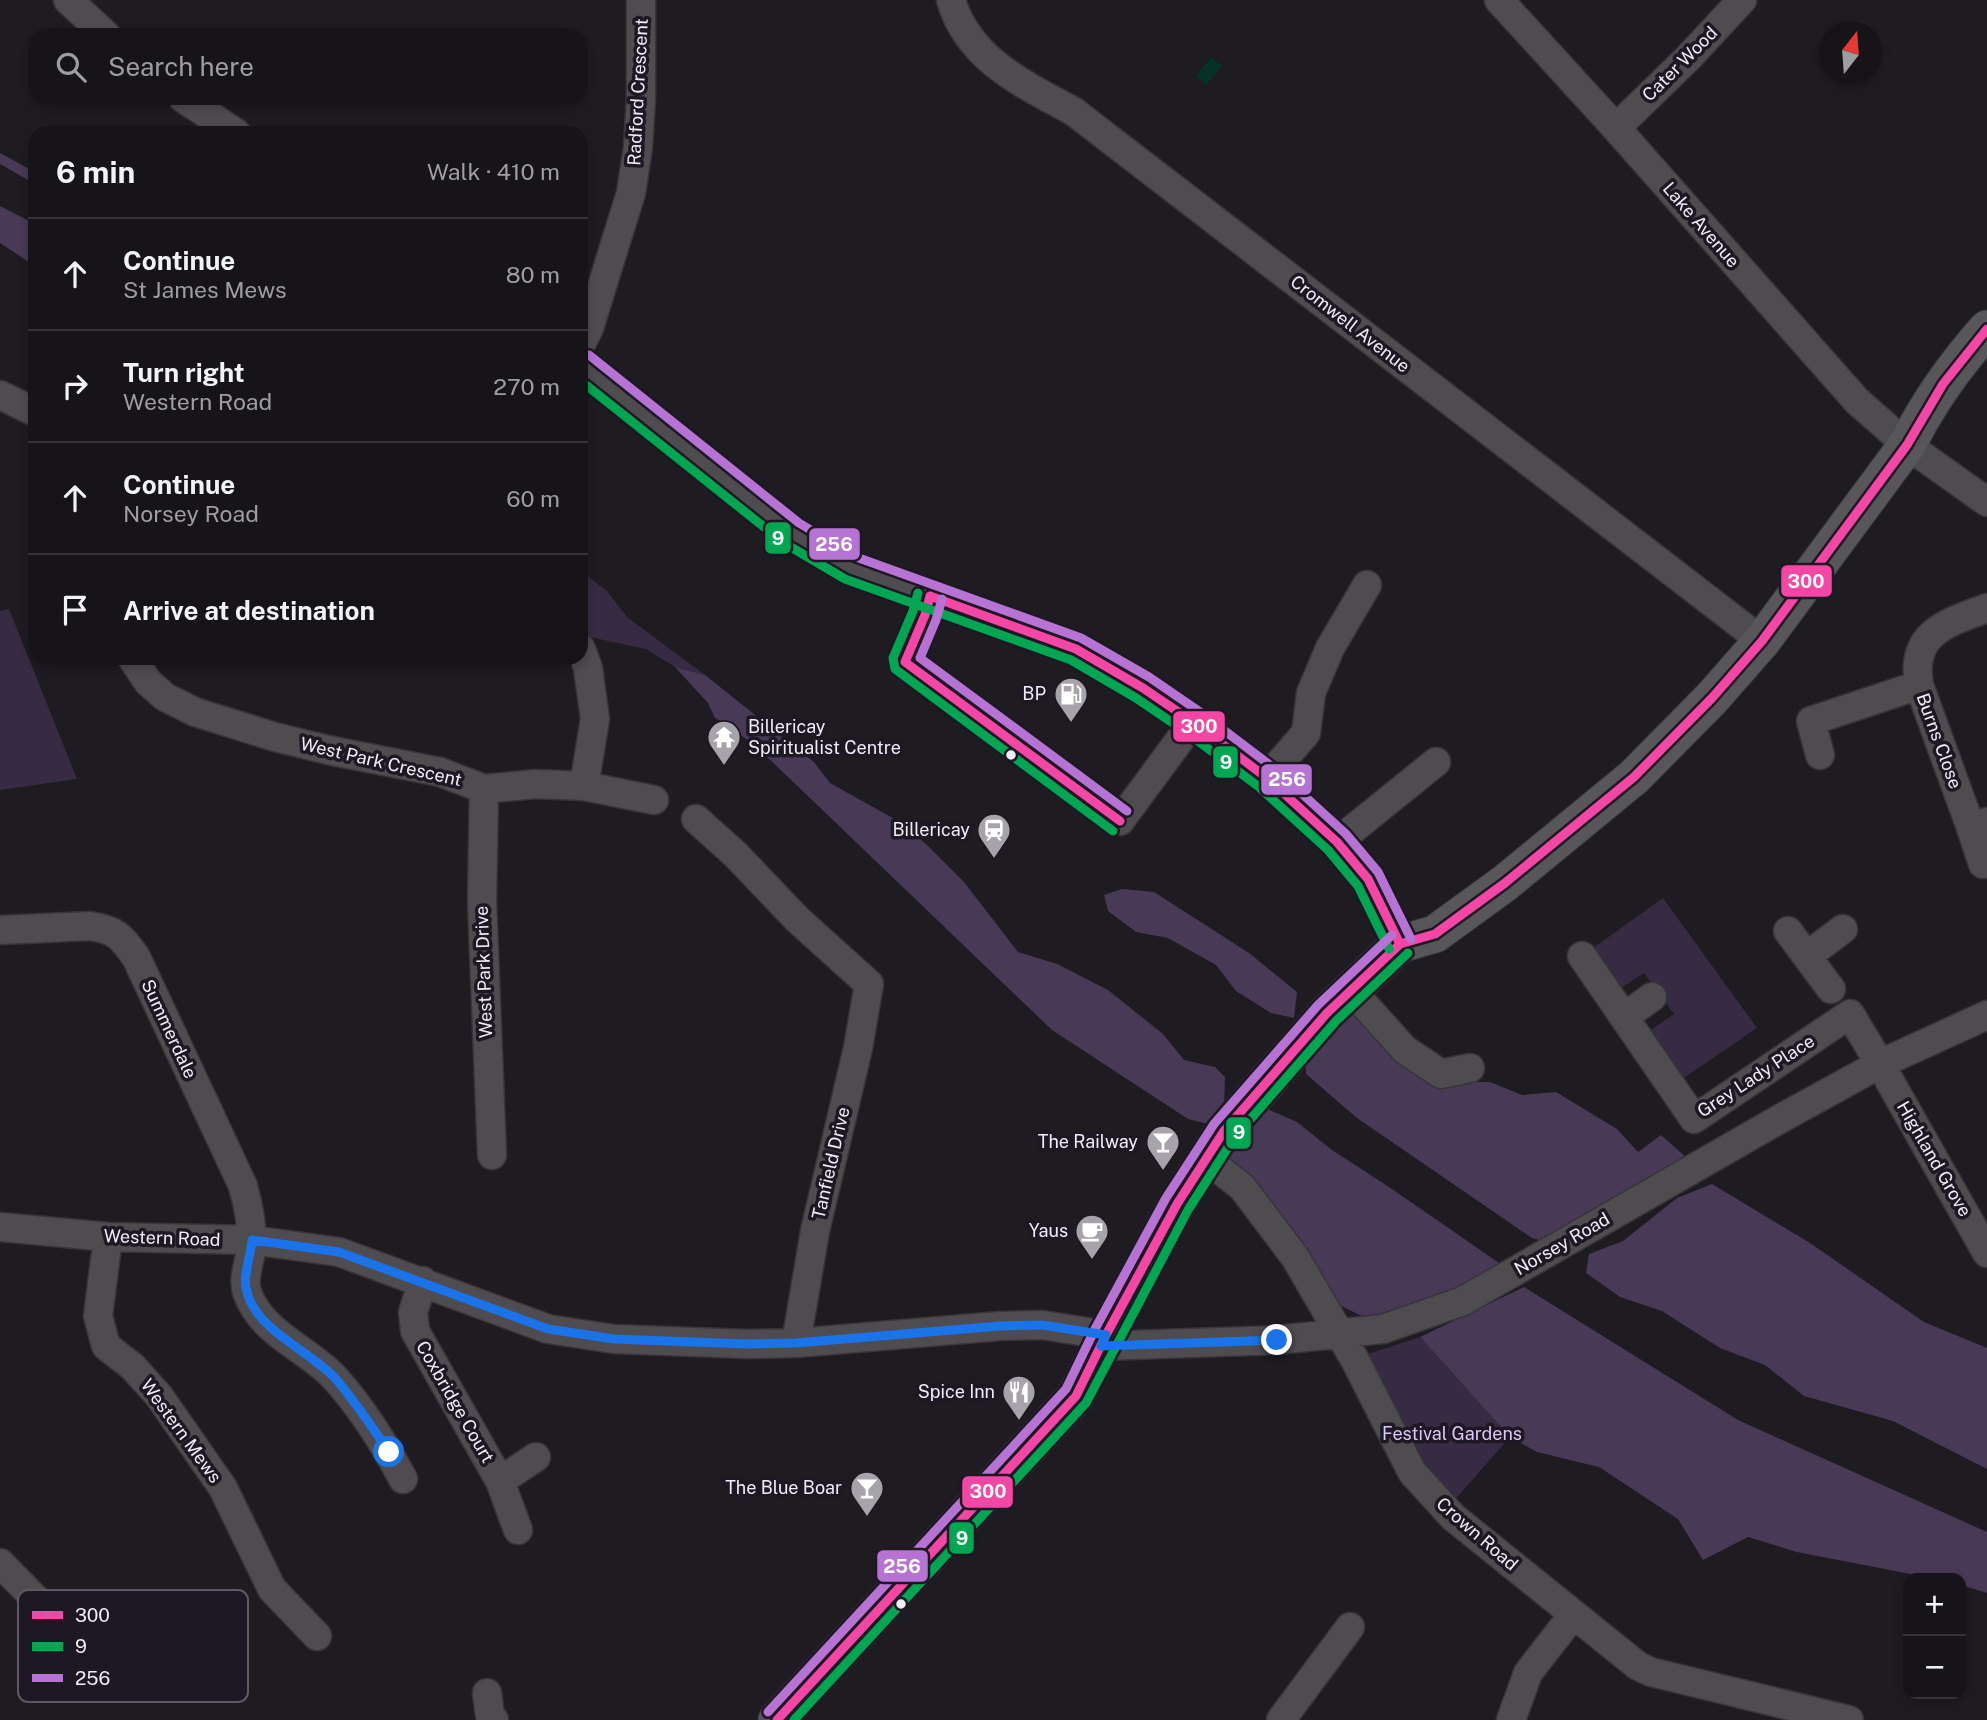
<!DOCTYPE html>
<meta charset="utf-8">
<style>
body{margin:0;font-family:"Public Sans",sans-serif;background:#232126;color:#f1f3f6}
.controls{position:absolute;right:21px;bottom:21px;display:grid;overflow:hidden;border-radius:14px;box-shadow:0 4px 10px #0003}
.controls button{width:63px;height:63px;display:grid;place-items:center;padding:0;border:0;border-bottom:2px solid #353338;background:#161419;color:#f1f3f6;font:35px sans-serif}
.compass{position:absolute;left:1819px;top:21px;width:63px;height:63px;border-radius:50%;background:#161419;box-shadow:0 4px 10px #0003;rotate:17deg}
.stop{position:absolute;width:21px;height:21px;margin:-16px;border:5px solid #1a73e8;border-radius:50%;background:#fff}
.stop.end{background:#1a73e8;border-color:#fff;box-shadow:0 2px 7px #0008}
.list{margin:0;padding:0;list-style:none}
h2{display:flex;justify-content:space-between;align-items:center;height:91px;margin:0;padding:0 28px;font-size:30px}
h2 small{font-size:23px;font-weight:400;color:#9e9ea2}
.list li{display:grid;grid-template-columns:46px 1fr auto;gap:21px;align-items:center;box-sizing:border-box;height:112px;padding:0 28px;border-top:2px solid #353338}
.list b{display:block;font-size:26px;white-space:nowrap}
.list p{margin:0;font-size:23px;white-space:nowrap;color:#9e9ea2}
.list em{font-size:23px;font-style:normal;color:#9e9ea2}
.icon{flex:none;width:38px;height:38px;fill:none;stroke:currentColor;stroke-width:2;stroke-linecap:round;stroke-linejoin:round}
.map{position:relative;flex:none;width:1987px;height:1720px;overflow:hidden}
.search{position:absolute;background:#161419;box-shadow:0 4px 10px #0003;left:28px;top:28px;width:560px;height:77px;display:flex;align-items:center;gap:18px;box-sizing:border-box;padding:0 24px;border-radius:21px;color:#9e9ea2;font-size:26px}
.panel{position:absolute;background:#161419;box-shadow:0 4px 10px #0003;left:28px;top:126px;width:560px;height:539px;border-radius:21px}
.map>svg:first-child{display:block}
.green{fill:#362b42}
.forest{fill:#483957}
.water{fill:#043326}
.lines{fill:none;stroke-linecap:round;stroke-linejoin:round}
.minor-casing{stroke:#37353a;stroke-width:31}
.major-casing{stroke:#37353a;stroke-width:39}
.minor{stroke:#4e4c4f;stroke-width:28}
.major{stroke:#575659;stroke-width:37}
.bus-1-casing{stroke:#1e1824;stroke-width:14}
.bus-2-casing{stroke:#1e1824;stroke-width:14}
.bus-3-casing{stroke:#1e1824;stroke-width:14}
.bus-1{stroke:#f346a5;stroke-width:9}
.bus-2{stroke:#00a651;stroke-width:9}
.bus-3{stroke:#b673d3;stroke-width:9}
.route{stroke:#1a73e8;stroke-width:9}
.bus-dot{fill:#f0ecf5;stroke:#1e1824;stroke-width:2.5}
.labels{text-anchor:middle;stroke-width:7;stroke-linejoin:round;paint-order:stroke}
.street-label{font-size:18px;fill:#f0ecf5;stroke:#1e1824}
.poi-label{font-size:18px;fill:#f0ecf5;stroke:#1e1824;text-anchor:end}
.park-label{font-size:18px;fill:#ddc7f7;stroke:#1e1824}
.key{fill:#1e1824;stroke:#5d5863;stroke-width:2}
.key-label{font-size:19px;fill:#f0ecf5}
.line-badge{stroke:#1e1824;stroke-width:2.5}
.badge-label{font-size:19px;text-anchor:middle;font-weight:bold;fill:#fff}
</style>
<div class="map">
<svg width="1987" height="1720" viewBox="0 0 1987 1720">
<rect width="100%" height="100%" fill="#1e1b21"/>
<path class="green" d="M581,571L607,591L627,617L705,675L675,667L646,649L589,637L581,633Z
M9,609L77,779L0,790V611Z
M1663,898L1757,1028L1672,1086L1639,1038L1674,1014L1644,973L1609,996L1582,956Z
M1420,1337L1510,1437L1453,1502L1426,1475L1365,1355Z"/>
<path class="forest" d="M0,153L35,172V184L0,164Z
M0,206L35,224V266L0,243Z
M675,667L705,675L814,762L830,783L898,821L926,844L964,882L1018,952L1057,964L1108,990L1163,1034L1184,1060L1215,1067L1225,1077L1224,1111L1208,1124L1188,1119L1052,1030L763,753L730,726L715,718L708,703Z
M1122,889L1154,892L1249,953L1297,992L1294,1018L1271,1013L1236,991L1216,965L1168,938L1136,932L1108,911L1104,895Z
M1361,1001L1463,1082H1490L1522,1095L1556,1092L1617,1129L1638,1152L1661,1135L1687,1158L1547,1242L1532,1238L1357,1118L1306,1074V1048Z
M1265,1108L1297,1122L1332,1150L1392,1189L1502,1265L1451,1305L1380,1325L1331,1301L1216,1152Z
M1712,1184L1810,1243L1924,1322L1987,1348V1469L1893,1421L1804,1396L1765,1365L1720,1348L1662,1311L1620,1297L1586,1273L1589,1254L1623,1241L1677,1198Z
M1524,1287L1738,1420L1987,1532V1593L1961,1585V1578H1931L1797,1552L1748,1537L1703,1560L1678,1519L1599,1467L1537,1452L1510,1437L1420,1337Z"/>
<path class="water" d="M1211,57L1222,66L1206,85L1196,76Z"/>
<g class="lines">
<defs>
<path id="minor" d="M68,0L106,35
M951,0C968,59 1023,84 1073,111L1762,641
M1499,0L1616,128L1857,401L1907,445L1987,502
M183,98L236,133
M1616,128L1688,58L1742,0
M581,344L589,328L631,193L638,147L641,98V0
M581,365L792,533L851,568L1076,649L1143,688L1193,722L1267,778L1337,842L1368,879L1400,944
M0,395L35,412
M930,596L925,615L905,662L1120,821L1193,722
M1987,608C1946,623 1910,633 1919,685L1971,828L1987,822
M581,649L588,668L595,719L584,786
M132,658L148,682L165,697L195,712L275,737L328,750L440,772L484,789L536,784L584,786L654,800
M1820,755L1811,721L1919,685
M1267,778L1306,733L1311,693L1330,648L1367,585
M484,789L482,902L492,1155
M696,819L736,855L797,919L869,984L858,1048L815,1231L796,1343
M1971,828L1983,864
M1337,842L1436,762
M0,930L90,926C116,930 121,936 136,957L243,1186C248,1204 252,1225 252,1244C251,1259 242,1277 247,1292C261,1333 305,1347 334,1377C361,1407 384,1443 403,1479
M1788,931L1831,989
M1582,956L1694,1119L1850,1014L1880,1064L1987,1253
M1807,956L1843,929
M1352,991L1405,1050L1441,1074L1470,1068
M1624,1017L1652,997
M1205,1158L1242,1187L1295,1257L1355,1360L1412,1472L1453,1517L1638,1666L1651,1672L1849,1720
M0,1227L108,1237L252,1240L339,1252L548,1329L614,1339L747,1344L796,1343L1000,1326L1042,1325L1106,1335
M108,1237L98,1316L106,1346L133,1367L159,1396L223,1488L272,1589L317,1636
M423,1281L413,1312L415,1331L500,1481L518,1530
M1101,1346L1277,1340L1383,1329L1463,1301L1785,1116L1880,1064L1987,1015
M500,1481L536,1457
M0,1563L85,1649
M487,1693L490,1715L494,1720
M1281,1720L1350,1627
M1511,1720L1528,1673L1573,1615"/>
<path id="major" d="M777,1720L1076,1396L1106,1335L1177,1204L1224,1131L1327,1013L1400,944L1435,934L1505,883L1634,777L1712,698L1762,641L1907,445C1929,401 1954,366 1987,329"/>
</defs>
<use href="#minor" class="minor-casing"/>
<use href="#major" class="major-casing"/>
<use href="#minor" class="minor"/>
<use href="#major" class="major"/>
<defs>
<path id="bus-1" d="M930,596L1076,649L1143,688L1193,722L1267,778L1337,842L1368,879L1400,944
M930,596L925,615L905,662L1120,821
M777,1720L1076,1396L1106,1335L1177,1204L1224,1131L1327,1013L1400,944L1435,934L1505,883L1634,777L1712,698L1762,641L1907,445L1943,384L1987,329"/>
<path id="bus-2" d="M581,381L784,543L845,579L1071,660L1136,698L1186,732L1259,787L1328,850L1358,886L1389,949
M918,593L913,611L893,658L895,669L1113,831
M794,1720L1086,1403L1188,1210L1234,1138L1336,1021L1408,953"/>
<path id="bus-3" d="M589,355L799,523L856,557L1081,638L1149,677L1200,712L1275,769L1346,834L1378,872L1411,939
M942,599L936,620L920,658L1127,811
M768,1712L1066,1389L1095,1329L1166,1198L1214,1124L1318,1005L1392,935"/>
</defs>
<use href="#bus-1" class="bus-1-casing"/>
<use href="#bus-2" class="bus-2-casing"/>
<use href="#bus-3" class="bus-3-casing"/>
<use href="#bus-1" class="bus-1"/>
<use href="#bus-2" class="bus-2"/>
<use href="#bus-3" class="bus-3"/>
</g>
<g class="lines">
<path class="route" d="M389,1452C372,1427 355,1401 335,1378C309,1350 253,1329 246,1288C243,1275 251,1255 252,1240L339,1252L548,1329L614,1339L747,1344L796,1343L1000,1326L1042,1325L1106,1335L1101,1346L1277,1340"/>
</g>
<defs>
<symbol id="fuel-pin" viewBox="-11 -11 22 30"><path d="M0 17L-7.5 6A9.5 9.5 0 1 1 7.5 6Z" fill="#a6a3ab" stroke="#1e1824"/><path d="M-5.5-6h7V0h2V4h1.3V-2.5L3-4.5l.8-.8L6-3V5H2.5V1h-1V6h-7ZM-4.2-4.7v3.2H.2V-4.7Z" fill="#fff"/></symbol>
<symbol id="temple-pin" viewBox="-11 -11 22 30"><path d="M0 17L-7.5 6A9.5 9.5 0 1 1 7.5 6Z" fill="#a6a3ab" stroke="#1e1824"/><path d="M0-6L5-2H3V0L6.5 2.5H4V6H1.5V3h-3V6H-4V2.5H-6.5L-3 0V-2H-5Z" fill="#fff"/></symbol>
<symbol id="station-pin" viewBox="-11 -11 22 30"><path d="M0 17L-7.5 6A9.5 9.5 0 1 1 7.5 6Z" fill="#a6a3ab" stroke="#1e1824"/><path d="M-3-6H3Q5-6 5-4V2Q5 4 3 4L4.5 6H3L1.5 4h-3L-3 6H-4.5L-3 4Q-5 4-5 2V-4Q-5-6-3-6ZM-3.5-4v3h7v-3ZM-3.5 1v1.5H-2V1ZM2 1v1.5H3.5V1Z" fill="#fff"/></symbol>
<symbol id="bar-pin" viewBox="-11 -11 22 30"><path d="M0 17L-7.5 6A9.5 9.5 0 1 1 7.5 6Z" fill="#a6a3ab" stroke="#1e1824"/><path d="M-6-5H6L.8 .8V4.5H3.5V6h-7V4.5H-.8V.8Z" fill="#fff"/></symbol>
<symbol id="cafe-pin" viewBox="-11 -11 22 30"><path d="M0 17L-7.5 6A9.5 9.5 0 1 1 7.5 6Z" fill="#a6a3ab" stroke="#1e1824"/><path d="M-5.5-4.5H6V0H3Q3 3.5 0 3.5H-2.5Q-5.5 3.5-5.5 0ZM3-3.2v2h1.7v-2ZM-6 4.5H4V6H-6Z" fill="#fff"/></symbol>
<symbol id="restaurant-pin" viewBox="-11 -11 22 30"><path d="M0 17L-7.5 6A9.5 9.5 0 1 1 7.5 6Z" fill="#a6a3ab" stroke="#1e1824"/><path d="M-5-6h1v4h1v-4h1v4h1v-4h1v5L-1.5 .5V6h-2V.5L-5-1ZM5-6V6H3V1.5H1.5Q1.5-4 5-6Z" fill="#fff"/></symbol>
</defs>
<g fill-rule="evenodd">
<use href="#fuel-pin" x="1052" y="675" width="38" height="52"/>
<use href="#temple-pin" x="705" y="718" width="38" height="52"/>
<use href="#station-pin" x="975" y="811" width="38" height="52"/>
<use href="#bar-pin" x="1144" y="1123" width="38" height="52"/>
<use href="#cafe-pin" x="1073" y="1212" width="38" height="52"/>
<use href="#restaurant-pin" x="1000" y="1373" width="38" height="52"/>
<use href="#bar-pin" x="848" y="1469" width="38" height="52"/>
</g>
<g class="bus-dot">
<circle cx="1011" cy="755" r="6"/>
<circle cx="901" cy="1604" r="6"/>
</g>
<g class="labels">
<g class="street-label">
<text transform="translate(1680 64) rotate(-45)" y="6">Cater Wood</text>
<text transform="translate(638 92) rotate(-87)" y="6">Radford Crescent</text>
<text transform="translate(1701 225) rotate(49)" y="6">Lake Avenue</text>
<text transform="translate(1350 324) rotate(38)" y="6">Cromwell Avenue</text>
<text transform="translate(1939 741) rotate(70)" y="6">Burns Close</text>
<text transform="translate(381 762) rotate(13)" y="6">West Park Crescent</text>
<text transform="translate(484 972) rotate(-92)" y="6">West Park Drive</text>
<text transform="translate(169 1029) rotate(65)" y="6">Summerdale</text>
<text transform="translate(1756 1076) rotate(-33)" y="6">Grey Lady Place</text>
<text transform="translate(1934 1159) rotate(60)" y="6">Highland Grove</text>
<text transform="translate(831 1163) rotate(-77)" y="6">Tanfield Drive</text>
<text transform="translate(162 1238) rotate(2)" y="6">Western Road</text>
<text transform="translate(1562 1244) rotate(-30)" y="6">Norsey Road</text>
<text transform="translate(455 1402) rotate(60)" y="6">Coxbridge Court</text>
<text transform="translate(181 1431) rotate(54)" y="6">Western Mews</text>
<text transform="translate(1477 1534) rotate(41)" y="6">Crown Road</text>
</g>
<g class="poi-label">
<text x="1046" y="700">BP</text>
<text x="748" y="733" text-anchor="start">Billericay<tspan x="748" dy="21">Spiritualist Centre</tspan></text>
<text x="970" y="836">Billericay</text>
<text x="1138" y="1148">The Railway</text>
<text x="1068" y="1237">Yaus</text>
<text x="995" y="1398">Spice Inn</text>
<text x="842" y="1494">The Blue Boar</text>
</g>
<g class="park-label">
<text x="1452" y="1440">Festival Gardens</text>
</g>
</g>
<rect x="18" y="1590" width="230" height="112" rx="10" class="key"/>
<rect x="32" y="1611" width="31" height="8" fill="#f346a5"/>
<rect x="32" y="1642" width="31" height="9" fill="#00a651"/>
<rect x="32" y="1674" width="31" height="8" fill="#b673d3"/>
<g class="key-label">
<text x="75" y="1622">300</text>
<text x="75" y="1653">9</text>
<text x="75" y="1685">256</text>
</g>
<g class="line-badge">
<rect x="764" y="521" width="28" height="34" rx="7" fill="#00a651"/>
<rect x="808" y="527" width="53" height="34" rx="7" fill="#b673d3"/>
<rect x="1780" y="564" width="53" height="34" rx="7" fill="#f346a5"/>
<rect x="1172" y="710" width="54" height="33" rx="7" fill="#f346a5"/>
<rect x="1212" y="745" width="27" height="34" rx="7" fill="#00a651"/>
<rect x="1260" y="763" width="53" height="33" rx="7" fill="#b673d3"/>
<rect x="1225" y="1116" width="27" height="34" rx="7" fill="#00a651"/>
<rect x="961" y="1475" width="53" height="34" rx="7" fill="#f346a5"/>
<rect x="948" y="1521" width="27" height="34" rx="7" fill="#00a651"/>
<rect x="876" y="1549" width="53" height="34" rx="7" fill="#b673d3"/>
</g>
<g class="badge-label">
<text x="778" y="545">9</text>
<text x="834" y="551">256</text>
<text x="1806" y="588">300</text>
<text x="1199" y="733">300</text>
<text x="1226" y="769">9</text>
<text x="1287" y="786">256</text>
<text x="1239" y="1139">9</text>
<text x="988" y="1498">300</text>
<text x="962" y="1545">9</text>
<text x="902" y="1573">256</text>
</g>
</svg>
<div class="controls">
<button>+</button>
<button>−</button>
</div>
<svg class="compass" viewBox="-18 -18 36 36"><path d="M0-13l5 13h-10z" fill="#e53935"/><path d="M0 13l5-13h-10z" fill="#9e9ea2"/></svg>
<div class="stop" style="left:389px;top:1452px"></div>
<div class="stop end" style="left:1277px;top:1340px"></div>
<div class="search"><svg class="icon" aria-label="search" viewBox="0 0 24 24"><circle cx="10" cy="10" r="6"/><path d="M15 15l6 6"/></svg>Search here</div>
<section class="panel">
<h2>6 min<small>Walk · 410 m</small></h2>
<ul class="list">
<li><svg class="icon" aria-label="ahead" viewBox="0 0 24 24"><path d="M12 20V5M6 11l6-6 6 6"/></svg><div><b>Continue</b><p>St James Mews</p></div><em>80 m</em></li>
<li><svg class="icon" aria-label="right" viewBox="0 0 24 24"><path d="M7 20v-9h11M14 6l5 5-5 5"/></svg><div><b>Turn right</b><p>Western Road</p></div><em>270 m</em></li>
<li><svg class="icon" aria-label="ahead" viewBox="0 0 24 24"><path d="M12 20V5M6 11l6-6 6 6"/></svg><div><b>Continue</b><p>Norsey Road</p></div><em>60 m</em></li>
<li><svg class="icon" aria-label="arrive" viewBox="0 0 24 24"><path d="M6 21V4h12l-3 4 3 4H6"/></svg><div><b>Arrive at destination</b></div></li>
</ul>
</section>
</div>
